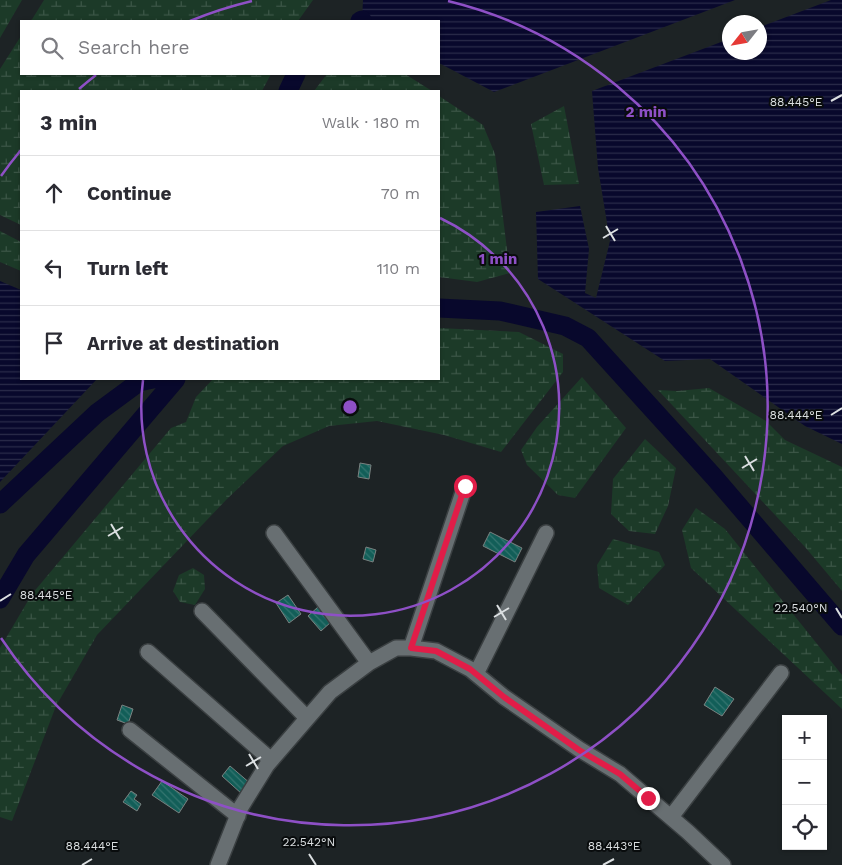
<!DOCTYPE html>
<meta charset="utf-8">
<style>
body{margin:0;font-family:"Work Sans",sans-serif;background:#f2f2f3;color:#2b2b33}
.controls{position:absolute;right:15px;bottom:15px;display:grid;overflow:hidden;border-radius:0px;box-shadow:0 1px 4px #0004}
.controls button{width:45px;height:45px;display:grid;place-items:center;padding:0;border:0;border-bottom:1px solid #e1e1e2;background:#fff;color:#2b2b33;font:25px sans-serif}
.compass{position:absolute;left:722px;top:15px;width:45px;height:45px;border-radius:50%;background:#fff;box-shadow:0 1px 4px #0004;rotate:239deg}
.stop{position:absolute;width:15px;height:15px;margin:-11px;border:4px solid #e11d48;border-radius:50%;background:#fff}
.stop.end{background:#e11d48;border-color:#fff;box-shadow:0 1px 5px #0008}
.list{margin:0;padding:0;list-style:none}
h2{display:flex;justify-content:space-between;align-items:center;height:65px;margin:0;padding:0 20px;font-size:21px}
h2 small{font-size:16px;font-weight:400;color:#7c7c81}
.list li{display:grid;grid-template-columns:32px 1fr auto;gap:15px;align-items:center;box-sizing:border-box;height:75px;padding:0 20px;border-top:1px solid #e1e1e2}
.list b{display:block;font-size:19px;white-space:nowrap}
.list em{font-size:16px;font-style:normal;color:#7c7c81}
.icon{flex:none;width:28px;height:28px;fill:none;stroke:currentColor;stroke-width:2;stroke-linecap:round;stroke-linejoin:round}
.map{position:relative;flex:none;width:842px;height:865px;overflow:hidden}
.search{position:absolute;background:#fff;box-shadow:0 1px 4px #0004;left:20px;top:20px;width:420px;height:55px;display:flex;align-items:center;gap:12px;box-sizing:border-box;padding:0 18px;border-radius:0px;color:#7c7c81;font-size:19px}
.panel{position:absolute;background:#fff;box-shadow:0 1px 4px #0004;left:20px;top:90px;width:420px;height:290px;border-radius:0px}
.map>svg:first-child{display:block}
.wetland{fill:url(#wetland-marsh)}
.water{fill:url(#water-rules)}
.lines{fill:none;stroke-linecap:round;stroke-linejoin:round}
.canal{stroke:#08082c;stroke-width:19}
.building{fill:url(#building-back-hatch);stroke:#798180}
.minor-casing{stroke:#3a3f41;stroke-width:18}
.minor{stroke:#686f72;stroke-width:15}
.route{stroke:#e11d48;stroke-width:6}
.ticks{fill:none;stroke:#dbdfe1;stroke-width:2}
.ring{fill:none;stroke:#8e50c6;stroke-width:2.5}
.ticks-label{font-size:12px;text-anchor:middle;fill:#dbdfe1;stroke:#090c0d;stroke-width:4;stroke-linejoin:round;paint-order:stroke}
.centre{fill:#8e50c6;stroke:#090c0d;stroke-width:2.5}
.ring-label{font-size:15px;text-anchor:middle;font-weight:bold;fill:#8e50c6;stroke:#090c0d;stroke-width:4;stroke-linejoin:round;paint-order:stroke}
</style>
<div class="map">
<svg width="842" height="865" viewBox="0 0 842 865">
<defs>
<pattern id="wetland-marsh" width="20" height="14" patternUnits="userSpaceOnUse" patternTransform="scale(1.25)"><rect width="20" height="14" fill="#1c3a28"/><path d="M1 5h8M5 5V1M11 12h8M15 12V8" fill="none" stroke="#3c5647"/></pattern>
<pattern id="water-rules" width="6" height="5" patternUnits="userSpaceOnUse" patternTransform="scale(1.25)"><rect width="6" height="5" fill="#08082c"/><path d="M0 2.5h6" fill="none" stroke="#2b2c4a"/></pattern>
<pattern id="building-back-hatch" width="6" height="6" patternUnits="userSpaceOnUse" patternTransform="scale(1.25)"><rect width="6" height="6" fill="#125e58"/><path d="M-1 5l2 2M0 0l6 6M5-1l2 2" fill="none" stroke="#347570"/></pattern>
</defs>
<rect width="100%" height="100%" fill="#1d2325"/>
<path class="wetland" d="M0,0H22L0,38Z
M44,0H313L298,21H31Z
M21,36V74H271L262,91H21V225L0,215V69Z
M327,74H405L432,91H314Z
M439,96L483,125L495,154L510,273L477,282L439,277Z
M564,106L579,184L544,185L531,124Z
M0,231L21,242V271L0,262Z
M439,328L519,332L563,354V372L501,452L444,435L377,421L329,426L283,446L227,499L97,635L56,706L12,821L0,817V648L32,594L171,428L186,422L196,397L213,379H439Z
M582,377L626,428L575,498L558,495L527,465L521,450L537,427Z
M709,388L766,421L785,440L842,467V591L805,547L658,390L677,391Z
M645,439L676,468L668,506L655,534L629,531L611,514L613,479Z
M696,508L725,529L842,675V709L691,568L682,530Z
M613,539L659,552L665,565L628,605L599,588L597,565Z
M193,568L204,575L205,589L195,605L180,602L173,591L179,575Z"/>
<path class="water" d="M363,0H735L494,92L439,63V21H365L362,20Z
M831,0H842V444L805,426L710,359L665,361L538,279L536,212L580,206L589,249L585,293L596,298L610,241L598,168L592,91L729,39L730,52H760V27Z
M0,281L21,290V379H97L0,482Z"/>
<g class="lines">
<path class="canal" d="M360,21L362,20
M288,91L296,74
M439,308L500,311L565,326L588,338L714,477L842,626
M0,504L97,413L139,382L153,379
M0,599L26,555L176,379"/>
</g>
<path class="building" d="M360,463L371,465L369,479L358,477Z
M490,532L522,548L515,562L483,546Z
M366,547L376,550L373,562L363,559Z
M288,595L301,614L289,623L276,603Z
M318,607L331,622L321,631L308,616Z
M715,687L734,699L722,716L704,705Z
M122,705L133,709L128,724L117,720Z
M230,766L251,784L242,794L222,776Z
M162,781L188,799L179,813L152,795Z
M131,791L137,795L134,799L141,804L137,811L123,802Z"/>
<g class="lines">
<defs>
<path id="minor" d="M274,533L369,663
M202,611L307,718
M411,648L465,486
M148,652L271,760
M476,674L546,533
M130,730L238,816
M671,817L781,673
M218,865L241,807L267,765L330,692L369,663L396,648H411L436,651L470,669L504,697L579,749L620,774L688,832L723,865"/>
</defs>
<use href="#minor" class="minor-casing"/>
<use href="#minor" class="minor"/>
</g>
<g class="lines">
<path class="route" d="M465,486L411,648L436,651L470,669L504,697L579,750L620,774L648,798"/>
</g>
<path class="ticks" d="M831,101L842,95M606,226L615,241M603,238L618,229M831,415L842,408M745,456L754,471M742,468L757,459M111,524L120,539M108,536L123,527M0,601L11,594M497,605L506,620M836,608L842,618M494,617L509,608M249,754L258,769M246,766L261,757M309,854L316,865M82,865L92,859M603,865L614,859"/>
<g class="ring">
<path d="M440 218A209 209 0 1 1 143 380"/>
<path d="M1 176A418 418 0 0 1 21 150M79 89A418 418 0 0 1 96 75M190 21A418 418 0 0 1 252 1M448 1A418 418 0 1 1 1 638"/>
</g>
<g class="ticks-label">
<text x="796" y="106">88.445°E</text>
<text x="796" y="419">88.444°E</text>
<text x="46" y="599">88.445°E</text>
<text x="801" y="612">22.540°N</text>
<text x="309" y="846">22.542°N</text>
<text x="92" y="850">88.444°E</text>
<text x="614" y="850">88.443°E</text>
</g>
<circle cx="350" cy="407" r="8" class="centre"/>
<g class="ring-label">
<text x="646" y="117">2 min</text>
<text x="498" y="264">1 min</text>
</g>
</svg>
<div class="controls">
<button>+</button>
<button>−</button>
<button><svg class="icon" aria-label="locate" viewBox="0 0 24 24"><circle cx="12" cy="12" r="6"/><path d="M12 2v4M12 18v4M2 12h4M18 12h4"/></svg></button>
</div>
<svg class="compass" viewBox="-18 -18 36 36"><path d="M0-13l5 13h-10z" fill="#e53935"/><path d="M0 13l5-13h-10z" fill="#7c7c81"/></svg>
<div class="stop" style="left:465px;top:486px"></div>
<div class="stop end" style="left:648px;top:798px"></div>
<div class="search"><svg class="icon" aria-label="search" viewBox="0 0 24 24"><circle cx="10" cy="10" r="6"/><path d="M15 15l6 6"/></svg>Search here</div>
<section class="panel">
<h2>3 min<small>Walk · 180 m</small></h2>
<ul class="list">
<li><svg class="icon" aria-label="ahead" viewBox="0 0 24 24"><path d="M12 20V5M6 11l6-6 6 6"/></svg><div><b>Continue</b></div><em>70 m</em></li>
<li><svg class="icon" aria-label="left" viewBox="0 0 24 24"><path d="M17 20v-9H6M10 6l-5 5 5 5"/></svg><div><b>Turn left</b></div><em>110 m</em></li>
<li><svg class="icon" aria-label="arrive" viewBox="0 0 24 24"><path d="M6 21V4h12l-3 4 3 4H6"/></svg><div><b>Arrive at destination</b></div></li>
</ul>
</section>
</div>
